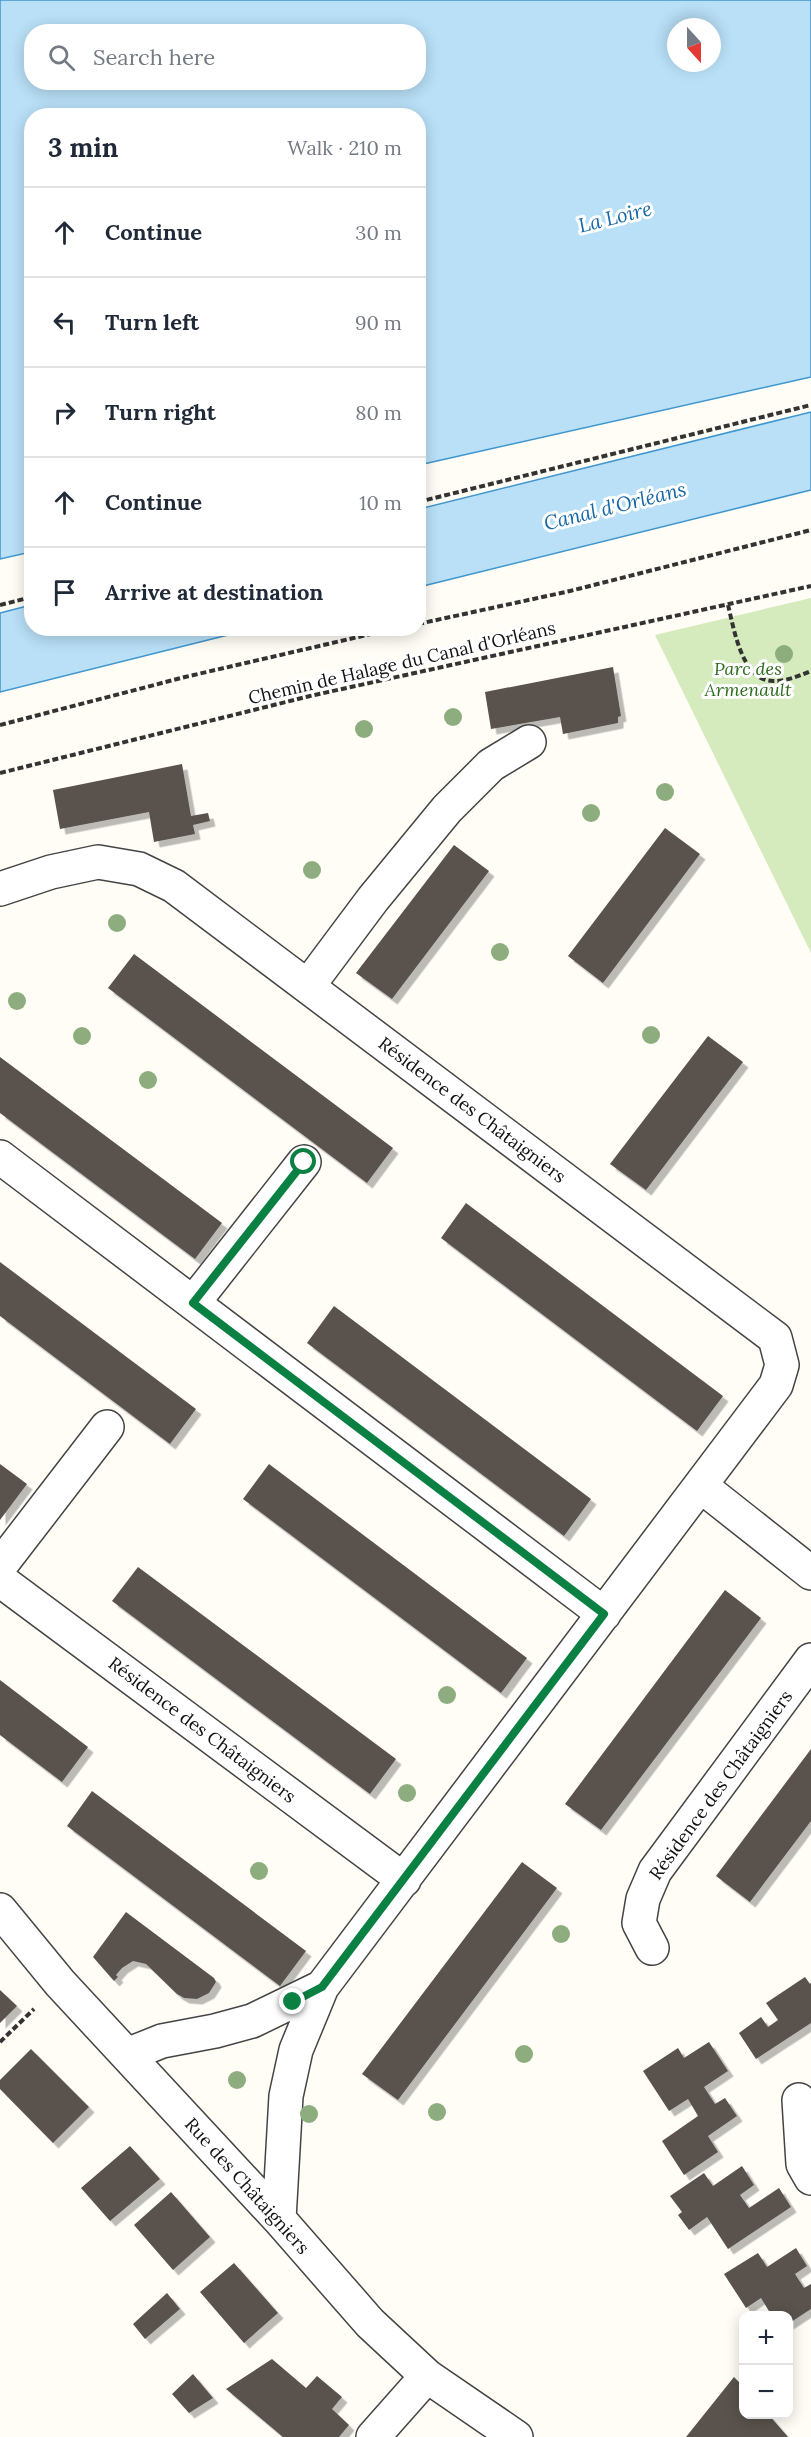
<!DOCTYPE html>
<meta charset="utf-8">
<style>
body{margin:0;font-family:Lora,serif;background:#f6f6f7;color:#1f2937}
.controls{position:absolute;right:18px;bottom:18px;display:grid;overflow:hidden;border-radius:12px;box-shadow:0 3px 15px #0003}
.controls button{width:54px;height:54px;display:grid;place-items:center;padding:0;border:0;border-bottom:2px solid #e0e1e3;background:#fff;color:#1f2937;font:30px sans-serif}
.compass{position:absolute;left:667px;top:18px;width:54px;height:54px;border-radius:50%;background:#fff;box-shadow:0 3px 15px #0003;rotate:159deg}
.stop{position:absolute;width:18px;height:18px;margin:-14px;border:4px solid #0b8043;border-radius:50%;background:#fff}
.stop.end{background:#0b8043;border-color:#fff;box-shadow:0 2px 6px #0008}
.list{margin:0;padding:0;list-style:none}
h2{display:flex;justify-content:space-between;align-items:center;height:78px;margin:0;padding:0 24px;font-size:26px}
h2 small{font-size:20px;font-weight:400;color:#747a83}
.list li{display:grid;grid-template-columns:39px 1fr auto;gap:18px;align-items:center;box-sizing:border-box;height:90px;padding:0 24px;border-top:2px solid #e0e1e3}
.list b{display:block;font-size:22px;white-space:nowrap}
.list em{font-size:20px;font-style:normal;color:#747a83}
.icon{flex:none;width:33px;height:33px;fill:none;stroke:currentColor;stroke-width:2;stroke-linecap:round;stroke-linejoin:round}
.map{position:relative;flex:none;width:811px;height:2437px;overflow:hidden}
.search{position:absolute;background:#fff;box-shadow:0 3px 15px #0003;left:24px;top:24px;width:402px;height:66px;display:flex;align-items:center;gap:15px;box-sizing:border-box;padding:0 21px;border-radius:24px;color:#747a83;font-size:22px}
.panel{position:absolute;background:#fff;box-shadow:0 3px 15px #0003;left:24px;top:108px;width:402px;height:528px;border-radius:24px}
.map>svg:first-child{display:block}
.green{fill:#d5ebbd}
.water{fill:#b9e0f7;stroke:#3f96cf;stroke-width:1.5;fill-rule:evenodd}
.building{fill:#5a524d;filter:url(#shadow)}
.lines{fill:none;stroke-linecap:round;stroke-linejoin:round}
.minor-casing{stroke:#444;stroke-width:36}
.path{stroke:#333;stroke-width:4;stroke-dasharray:6 3;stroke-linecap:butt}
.minor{stroke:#fff;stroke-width:33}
.tree{fill:#8dad7f}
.route{stroke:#0b8043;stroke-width:8}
.labels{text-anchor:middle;stroke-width:6;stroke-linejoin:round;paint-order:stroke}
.street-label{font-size:18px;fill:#111;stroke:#fff}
.park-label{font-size:18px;font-style:italic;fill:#2f6b1f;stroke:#fff}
.water-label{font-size:20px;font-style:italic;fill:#1768a6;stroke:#fff}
</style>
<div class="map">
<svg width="811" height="2437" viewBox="0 0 811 2437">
<defs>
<filter id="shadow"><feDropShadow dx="5.5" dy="5.5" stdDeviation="0" flood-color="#0004"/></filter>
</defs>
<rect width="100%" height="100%" fill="#fffdf5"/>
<path class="green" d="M811,598V953L655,635Z"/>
<path class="water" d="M0,0H811V377L419,465L418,116H32L31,552L0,559ZM676,27H712V63H676ZM32,32H418V82H32Z
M811,412V490L419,587V509Z
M31,605L32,628L252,629L0,692V613Z"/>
<path class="building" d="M613,667L621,716L618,717V723L563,734L560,717L491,729L485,692Z
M182,764L191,816L208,813L210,821L193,825L195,834L154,842L149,812L60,829L53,790Z
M665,828L700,854L603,983L568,956Z
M454,845L489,871L392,999L356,973Z
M134,954L393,1148L367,1183L108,988Z
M708,1036L743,1062L646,1190L610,1164Z
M0,1057L222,1223L195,1259L0,1113Z
M466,1203L723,1396L697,1431L441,1238Z
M0,1262L196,1409L170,1444L0,1316Z
M334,1306L591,1499L564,1536L307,1343Z
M0,1464L27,1484L0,1520Z
M269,1464L527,1658L501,1693L243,1499Z
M138,1567L396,1759L370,1794L112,1601Z
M725,1590L761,1618L601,1830L565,1804Z
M0,1680L88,1747L62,1782L0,1735Z
M811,1749V1821L750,1902L716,1876Z
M92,1791L306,1951L280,1986L67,1826Z
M522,1862L557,1888L398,2100L362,2074Z
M126,1912L214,1978L216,1982L209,1993L197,1999L184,1998L177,1994L146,1964L133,1961L122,1968L116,1975L118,1977L114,1981L93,1957Z
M805,1977L810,1984L811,1983V2023L756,2059L739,2033L761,2017L768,2027L778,2020L766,2003Z
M0,1990L17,2006L0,2023Z
M709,2042L728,2071L704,2087L715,2104L725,2098L737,2116L708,2136L718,2152L684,2175L662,2141L698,2116L688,2099L669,2111L643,2071L678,2048L684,2058Z
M31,2049L89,2107L53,2143L0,2089V2080Z
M130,2146L160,2179L110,2221L81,2188Z
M742,2166L754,2185L740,2195L749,2208L779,2188L791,2207L728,2249L707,2217L689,2230L678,2215L682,2212L670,2196L704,2173L713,2186Z
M171,2192L210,2237L173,2270L134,2225Z
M796,2248L807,2266L795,2274L804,2288L811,2284V2309L788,2324V2316H772L761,2298L746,2308L724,2274L758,2253L767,2267Z
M234,2263L278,2313L244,2343L200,2292Z
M167,2293L180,2309L145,2339L133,2324Z
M272,2359L306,2388L317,2376L342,2397L332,2409L349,2425L339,2437H283L226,2389Z
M193,2374L213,2398L189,2413L172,2394Z
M734,2377L744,2387V2414H768L788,2437H686Z"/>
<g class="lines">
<defs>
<path id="minor" d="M0,889L51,872L98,862L139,869L174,886L775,1338L782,1365L776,1385L322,1987L296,2050L286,2096L279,2219
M308,986L373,899L447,809L491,765L529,742
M0,1157L604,1614
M193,1303L304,1162
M701,1486L811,1573
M0,1566L107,1427
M0,1580L404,1880
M0,1910L60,1983L279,2219L370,2323L427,2376L516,2437
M652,1948L639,1923L643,1899L655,1871L811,1660
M127,2055L162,2041L215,2031L252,2021L322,1987
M799,2100L803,2164L811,2178
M373,2437L427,2376"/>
</defs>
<use href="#minor" class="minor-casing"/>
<path class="path" d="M418,502L811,405
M0,605L32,597
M728,605C734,629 742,682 774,681C787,681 799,676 811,671
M418,624L570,591L811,530
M0,725L185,677L397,628
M0,773L310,696L811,586
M0,2042L34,2009"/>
<use href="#minor" class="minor"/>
</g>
<g class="tree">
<circle cx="784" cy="654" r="9"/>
<circle cx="453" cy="717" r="9"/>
<circle cx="364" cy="729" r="9"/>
<circle cx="665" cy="792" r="9"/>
<circle cx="591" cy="813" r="9"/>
<circle cx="312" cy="870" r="9"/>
<circle cx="117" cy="923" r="9"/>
<circle cx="500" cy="952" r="9"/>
<circle cx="17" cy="1001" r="9"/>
<circle cx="651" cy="1035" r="9"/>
<circle cx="82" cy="1036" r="9"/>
<circle cx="148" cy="1080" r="9"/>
<circle cx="447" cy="1695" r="9"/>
<circle cx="407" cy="1793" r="9"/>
<circle cx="259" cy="1871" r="9"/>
<circle cx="561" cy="1934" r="9"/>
<circle cx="524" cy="2054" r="9"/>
<circle cx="237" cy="2080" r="9"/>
<circle cx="437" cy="2112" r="9"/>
<circle cx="309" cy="2114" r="9"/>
</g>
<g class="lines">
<path class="route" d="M293,2002L322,1987L604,1614L193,1303L304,1162"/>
</g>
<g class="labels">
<g class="street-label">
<text transform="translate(402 663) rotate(-13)" y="6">Chemin de Halage du Canal d'Orléans</text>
<text transform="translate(472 1110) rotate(37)" y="6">Résidence des Châtaigniers</text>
<text transform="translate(202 1730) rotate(37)" y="6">Résidence des Châtaigniers</text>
<text transform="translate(721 1785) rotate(-54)" y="6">Résidence des Châtaigniers</text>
<text transform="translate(247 2186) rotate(48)" y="6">Rue des Châtaigniers</text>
</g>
<g class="park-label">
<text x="748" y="675">Parc des<tspan x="748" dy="21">Armenault</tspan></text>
</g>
<g class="water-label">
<text transform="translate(615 217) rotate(-14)" y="7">La Loire</text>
<text transform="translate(615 506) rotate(-14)" y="7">Canal d'Orléans</text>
</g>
</g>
</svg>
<div class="controls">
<button>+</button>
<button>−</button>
</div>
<svg class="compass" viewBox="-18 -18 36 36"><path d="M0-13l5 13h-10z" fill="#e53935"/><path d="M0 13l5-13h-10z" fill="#747a83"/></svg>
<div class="stop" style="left:304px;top:1162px"></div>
<div class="stop end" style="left:293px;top:2002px"></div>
<div class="search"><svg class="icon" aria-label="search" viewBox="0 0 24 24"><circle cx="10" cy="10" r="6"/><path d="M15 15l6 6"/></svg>Search here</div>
<section class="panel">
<h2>3 min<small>Walk · 210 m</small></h2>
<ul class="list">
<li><svg class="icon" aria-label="ahead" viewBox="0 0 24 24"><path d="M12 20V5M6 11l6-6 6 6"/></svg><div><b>Continue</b></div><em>30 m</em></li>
<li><svg class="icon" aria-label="left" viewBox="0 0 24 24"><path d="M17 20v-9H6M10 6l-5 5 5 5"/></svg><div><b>Turn left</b></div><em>90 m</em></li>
<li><svg class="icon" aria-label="right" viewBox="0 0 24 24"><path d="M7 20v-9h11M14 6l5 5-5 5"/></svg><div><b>Turn right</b></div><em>80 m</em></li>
<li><svg class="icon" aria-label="ahead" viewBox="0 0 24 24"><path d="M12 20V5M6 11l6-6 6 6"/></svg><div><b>Continue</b></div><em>10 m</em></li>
<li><svg class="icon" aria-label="arrive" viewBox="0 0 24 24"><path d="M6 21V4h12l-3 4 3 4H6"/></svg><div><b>Arrive at destination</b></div></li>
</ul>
</section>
</div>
